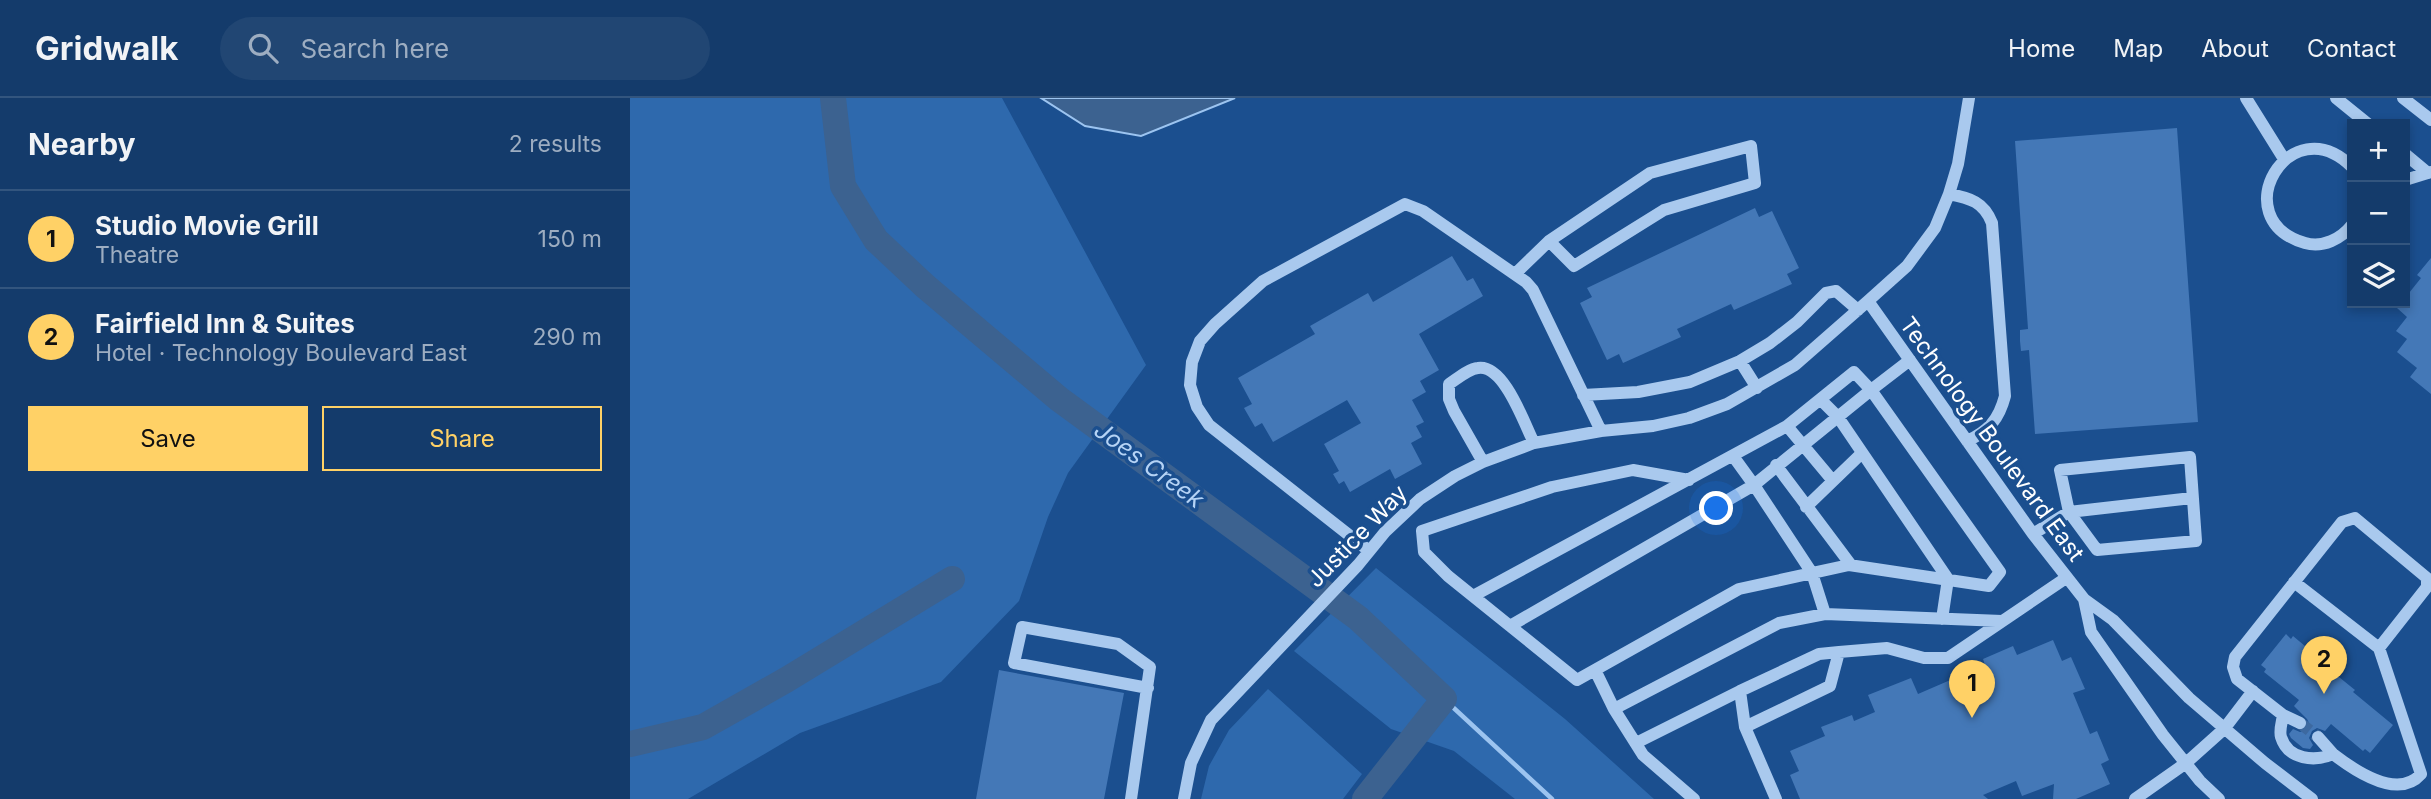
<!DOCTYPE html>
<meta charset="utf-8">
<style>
body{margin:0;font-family:Inter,sans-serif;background:#214673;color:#f1f3f6}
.controls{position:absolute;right:21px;top:21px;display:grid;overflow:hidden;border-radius:0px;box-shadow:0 4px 10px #0003}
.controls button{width:63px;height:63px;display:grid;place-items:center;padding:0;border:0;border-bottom:2px solid #33557e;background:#143b6b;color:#f1f3f6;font:35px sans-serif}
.you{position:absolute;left:1087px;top:411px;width:24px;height:24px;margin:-18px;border:5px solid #fff;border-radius:50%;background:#1a73e8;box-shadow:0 0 0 10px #1a73e833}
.badge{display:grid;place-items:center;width:46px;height:46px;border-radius:50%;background:#ffd166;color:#111;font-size:23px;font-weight:700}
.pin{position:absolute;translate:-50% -58px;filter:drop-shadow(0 2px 4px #0008)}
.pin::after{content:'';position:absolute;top:37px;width:24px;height:21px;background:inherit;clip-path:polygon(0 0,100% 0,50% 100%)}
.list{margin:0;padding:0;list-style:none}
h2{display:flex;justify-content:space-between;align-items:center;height:91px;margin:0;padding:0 28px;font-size:30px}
h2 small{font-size:23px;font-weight:400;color:#9dadc1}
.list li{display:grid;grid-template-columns:46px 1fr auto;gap:21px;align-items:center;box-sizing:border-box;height:98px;padding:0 28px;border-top:2px solid #33557e}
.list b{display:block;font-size:26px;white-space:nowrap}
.list p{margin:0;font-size:23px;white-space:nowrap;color:#9dadc1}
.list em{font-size:23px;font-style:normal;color:#9dadc1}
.actions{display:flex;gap:14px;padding:21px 28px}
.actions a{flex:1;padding:16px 0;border:2px solid #ffd166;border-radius:0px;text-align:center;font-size:24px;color:#ffd166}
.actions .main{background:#ffd166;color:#111}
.icon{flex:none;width:38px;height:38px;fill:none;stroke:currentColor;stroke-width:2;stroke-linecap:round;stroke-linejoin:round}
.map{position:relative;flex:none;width:1801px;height:701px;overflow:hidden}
header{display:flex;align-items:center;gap:42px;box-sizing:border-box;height:98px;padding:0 35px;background:#143b6b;border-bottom:2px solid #33557e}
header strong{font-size:33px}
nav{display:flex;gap:38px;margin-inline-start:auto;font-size:24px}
.search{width:490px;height:63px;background:#214673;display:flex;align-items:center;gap:18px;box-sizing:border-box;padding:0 24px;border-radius:38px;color:#9dadc1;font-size:26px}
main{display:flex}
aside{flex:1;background:#143b6b}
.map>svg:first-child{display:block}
.green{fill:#2e69ad}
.water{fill:#3c6290;stroke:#9cc4f0;stroke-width:2}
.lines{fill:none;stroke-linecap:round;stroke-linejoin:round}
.stream{stroke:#9cc4f0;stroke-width:4.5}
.river{stroke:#3c6290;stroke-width:26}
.building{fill:#4478b7}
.minor-tunnel{stroke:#3d69a0;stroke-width:12;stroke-dasharray:12 6;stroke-linecap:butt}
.minor{stroke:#a9c9ee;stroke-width:12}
.labels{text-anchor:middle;stroke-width:7;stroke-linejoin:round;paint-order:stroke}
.street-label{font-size:23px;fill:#fff;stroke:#1b4f8f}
.water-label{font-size:24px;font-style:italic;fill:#b5d3f5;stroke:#1b4f8f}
</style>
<header>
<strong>Gridwalk</strong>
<div class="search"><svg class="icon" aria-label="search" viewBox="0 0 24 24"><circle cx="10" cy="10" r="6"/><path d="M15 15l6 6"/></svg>Search here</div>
<nav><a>Home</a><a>Map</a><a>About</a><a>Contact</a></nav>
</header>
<main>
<aside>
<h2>Nearby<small>2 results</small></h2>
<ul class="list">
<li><span class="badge">1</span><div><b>Studio Movie Grill</b><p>Theatre</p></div><em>150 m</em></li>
<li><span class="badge">2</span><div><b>Fairfield Inn &amp; Suites</b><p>Hotel · Technology Boulevard East</p></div><em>290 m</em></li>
</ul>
<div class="actions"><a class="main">Save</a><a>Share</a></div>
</aside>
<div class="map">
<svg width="1801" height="701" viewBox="0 0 1801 701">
<rect width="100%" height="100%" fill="#1b4f8f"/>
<path class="green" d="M0,0H372L516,267L438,375L418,419L389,503L311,584L170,635L58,701H0Z
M746,470L935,621L1024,701H885L824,653L761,631L664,553Z
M638,591L732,676L713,701H571L579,668L599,632Z"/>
<path class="water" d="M411,0H605L511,38L455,28Z"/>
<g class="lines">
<path class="stream" d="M814,601L922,701"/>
<path class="river" d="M203,0L213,88L246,142L295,188L429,301L728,520L814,601L735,701
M0,646L73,629L156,582L322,481"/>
</g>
<path class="building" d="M1547,30L1568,324L1405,336L1399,252L1391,253L1390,243V232L1398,231L1385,43Z
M1125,110L1129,119L1142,113L1169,170L1157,176L1162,186L1104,212L1101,206L1047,231L1051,239L993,265L989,256L977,262L950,205L962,199L957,190Z
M822,158L837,183L843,180L853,198L789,236L809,272L790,283L796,294L782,302L794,324L786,328L792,339L781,345L792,366L765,381L760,371L720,394L714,383L709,386L703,376L709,373L694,346L731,325L717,302L643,344L632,325L625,329L614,310L622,306L608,280L685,236L680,228L738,195L743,204Z
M1801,160V296L1780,279L1787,270L1767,254L1777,241L1766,233L1777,219L1767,210L1771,205H1775V200L1791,180L1787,177Z
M1656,536L1661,541L1663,538L1705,573L1704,575L1725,592L1723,594L1763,627L1740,655L1735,651L1733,653L1701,626L1695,633L1687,630L1682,633L1679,640L1683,647L1680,651L1673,650L1661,640L1659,636L1663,631L1670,634L1676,632L1679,625L1677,621L1664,608L1669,602L1634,574L1636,571L1631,567Z
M1423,542L1432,563L1441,559L1455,591L1443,595L1460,636L1467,633L1479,662L1471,666L1480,686L1446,701H1423L1424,686L1392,698L1386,683L1353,697L1358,701H1170L1160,677L1169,673L1160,653L1195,638L1191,629L1222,617L1224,623L1245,614L1238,597L1281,580L1288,596L1355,567L1353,561L1383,548L1387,557Z
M369,572L494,595L474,701H346Z"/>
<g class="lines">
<path class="minor-tunnel" d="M1670,625L1688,639"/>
<path class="minor" d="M1616,0L1654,61
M1706,0L1738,26
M1773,0L1801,22
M1775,56L1798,75
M1722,69C1660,7 1593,121 1675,145C1693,150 1711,141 1722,127
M1775,82L1801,74
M1319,96C1340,100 1354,104 1362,125L1375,298C1369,321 1359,333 1337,343
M886,175L919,143L1020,75L1121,48L1125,85L1034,112L944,168L919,143
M1238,203L1403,436L1454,501L1483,522L1559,600L1635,665L1682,701
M1110,263L1127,290
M953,297L1008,294L1060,284L1110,263L1140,245L1167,224L1196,195L1206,193L1228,212
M1191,302L1208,319L1318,481L1312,521
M1157,328L1203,383
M1560,359L1566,443L1467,452L1439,414L1430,372Z
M853,364L824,313L819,301V286C827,281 838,271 848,270C874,266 894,325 904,345
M1146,367L1221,467
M1059,382L1003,372L922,389L792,433L794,454L818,478L947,582L1109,491L1219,467L1359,488L1370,474L1241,292L1280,262
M1176,409L1232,355
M1403,436L1439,414L1562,400
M738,452L579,327L567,309L560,287L562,264L570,243L585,226L633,183L775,106L793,113L896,184L903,192L971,333
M1664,484L1749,550L1791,676C1769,701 1729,676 1703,656C1685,664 1658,662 1651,639C1649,632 1652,624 1653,617L1607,581L1603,569L1605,559L1712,424L1725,420L1797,480V489L1749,550
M843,498L1157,328L1224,274L1241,292L1124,387L1182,475L1195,516L1372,523
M1454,501L1461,534L1533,637L1570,683L1589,701
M880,528L1124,387L1103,358
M965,572L984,611L1149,525L1195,516
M984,611L1013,657L1064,701
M1653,617L1670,625
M1115,629L1110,593L1189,556L1209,554
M1688,639L1703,656
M1006,645L1110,593
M501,701L520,569L488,546L392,529L384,565L518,590
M554,701L561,665L581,622L728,467L755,434L790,401L825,378L853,364L904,345L971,333L1023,328L1059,320L1097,306L1165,267L1238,203L1277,168L1305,130L1319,96L1328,66L1339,0
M1146,701L1115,629L1200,588L1209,554L1257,550L1294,560H1318L1436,480
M1505,701L1556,665L1594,631L1623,593"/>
</g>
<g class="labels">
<g class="street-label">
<text transform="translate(1362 341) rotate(54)" y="8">Technology Boulevard East</text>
<text transform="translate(727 438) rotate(-46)" y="8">Justice Way</text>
</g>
<g class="water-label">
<text transform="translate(519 367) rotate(36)" y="8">Joes Creek</text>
</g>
</g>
</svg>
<div class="controls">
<button>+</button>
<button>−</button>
<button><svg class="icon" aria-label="layers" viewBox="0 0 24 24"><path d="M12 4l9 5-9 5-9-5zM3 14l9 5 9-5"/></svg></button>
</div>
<div class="you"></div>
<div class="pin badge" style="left:1342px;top:620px">1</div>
<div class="pin badge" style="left:1694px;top:596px">2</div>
</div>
</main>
